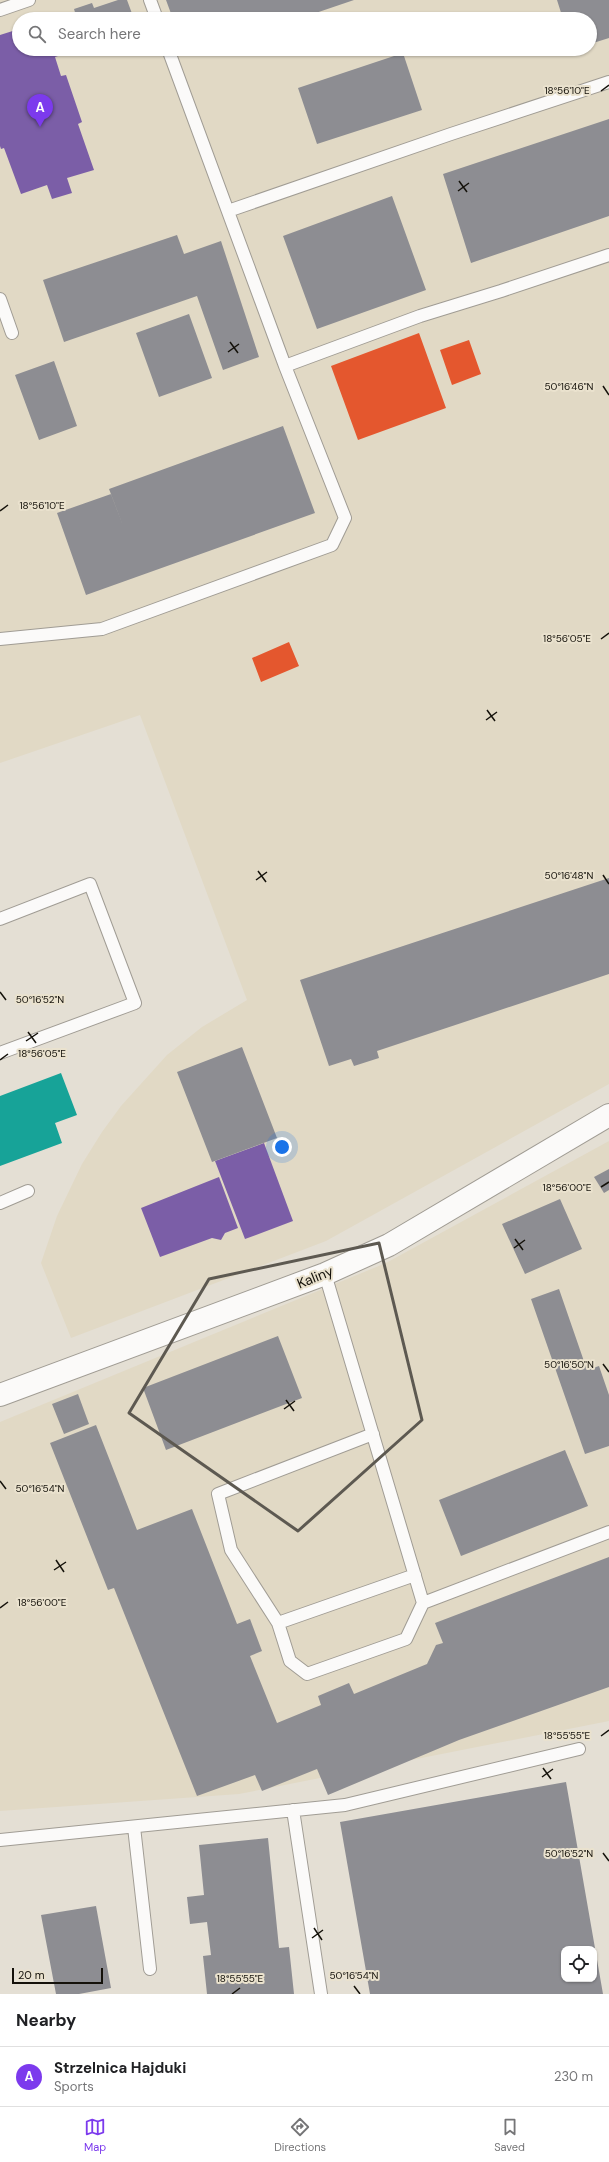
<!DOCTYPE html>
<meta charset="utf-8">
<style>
body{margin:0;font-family:"DM Sans",sans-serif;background:#f2f2f2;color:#202124}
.controls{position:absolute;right:12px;bottom:12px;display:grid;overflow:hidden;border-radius:8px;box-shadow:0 1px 3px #0004}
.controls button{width:36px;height:36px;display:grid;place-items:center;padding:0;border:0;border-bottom:1px solid #e0e0e0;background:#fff;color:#202124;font:20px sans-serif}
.scale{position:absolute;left:12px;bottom:10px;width:91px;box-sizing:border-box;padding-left:4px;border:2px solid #14110a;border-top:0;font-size:11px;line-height:14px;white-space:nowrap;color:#14110a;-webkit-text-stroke:3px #eae2ce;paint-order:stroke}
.you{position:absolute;left:282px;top:1147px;width:14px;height:14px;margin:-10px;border:3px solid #fff;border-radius:50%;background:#1a73e8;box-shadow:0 0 0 6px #1a73e833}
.badge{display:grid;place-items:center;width:26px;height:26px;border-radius:50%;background:#7c3aed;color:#fff;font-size:13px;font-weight:700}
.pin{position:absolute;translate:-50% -33px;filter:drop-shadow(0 1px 2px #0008)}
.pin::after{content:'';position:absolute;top:21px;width:14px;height:12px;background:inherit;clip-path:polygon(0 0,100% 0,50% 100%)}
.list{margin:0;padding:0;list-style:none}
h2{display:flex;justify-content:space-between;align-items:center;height:52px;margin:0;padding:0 16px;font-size:17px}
h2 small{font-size:13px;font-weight:400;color:#757577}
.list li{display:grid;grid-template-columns:26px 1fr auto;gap:12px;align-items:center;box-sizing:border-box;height:60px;padding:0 16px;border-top:1px solid #e0e0e0}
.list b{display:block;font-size:15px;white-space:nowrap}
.list p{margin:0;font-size:13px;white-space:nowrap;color:#757577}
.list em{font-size:13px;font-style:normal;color:#757577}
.icon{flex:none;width:22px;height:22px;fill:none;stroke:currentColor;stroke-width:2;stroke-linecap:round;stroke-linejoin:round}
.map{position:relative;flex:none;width:609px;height:1994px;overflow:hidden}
.search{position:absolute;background:#fff;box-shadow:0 1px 3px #0004;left:12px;right:12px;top:12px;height:44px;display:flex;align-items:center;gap:10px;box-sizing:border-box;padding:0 14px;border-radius:22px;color:#757577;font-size:15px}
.sheet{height:112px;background:#fff}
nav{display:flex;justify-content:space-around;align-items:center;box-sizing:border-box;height:56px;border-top:1px solid #e0e0e0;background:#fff;font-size:11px;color:#757577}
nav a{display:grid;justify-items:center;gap:2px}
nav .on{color:#7c3aed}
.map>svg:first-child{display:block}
.built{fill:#e1d9c5;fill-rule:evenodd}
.shops{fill:#e4572e}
.offices{fill:#7b5ea7}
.public{fill:#17a398}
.industry{fill:#8d8d92;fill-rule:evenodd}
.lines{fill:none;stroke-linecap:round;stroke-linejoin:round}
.lane-casing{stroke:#a09c94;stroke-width:14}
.street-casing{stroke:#a09c94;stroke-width:24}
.lane{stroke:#fbfaf9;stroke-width:12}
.street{stroke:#fbfaf9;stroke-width:22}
.marked{fill:none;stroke:#5d5951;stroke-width:3;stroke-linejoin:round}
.ticks{fill:none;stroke:#14110a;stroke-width:1.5}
.labels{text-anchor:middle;stroke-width:4;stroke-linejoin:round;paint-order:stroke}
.street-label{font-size:14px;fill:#14110a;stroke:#eae2ce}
.ticks-label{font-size:10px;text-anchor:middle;fill:#14110a;stroke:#eae2ce;stroke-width:4;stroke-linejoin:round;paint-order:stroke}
</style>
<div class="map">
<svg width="609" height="1994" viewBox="0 0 609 1994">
<rect width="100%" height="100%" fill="#e4dfd4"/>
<path class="built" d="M0,0H609V1084L326,1241L71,1338L41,1263L57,1216L82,1164L102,1132L121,1106L167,1055L202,1027L247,1000L140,715L0,763ZM19,19H590V49H19Z
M609,1141V1721L239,1794L0,1811V1422L386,1263Z"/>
<path class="shops" d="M419,333L446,408L358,440L331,366Z
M469,340L481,374L452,385L440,350Z
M289,642L299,666L261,682L252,658Z"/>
<path class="offices" d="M19,29V49H62L64,54L55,57L61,76L66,75L82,122L78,124L94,170L67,178L72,193L52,199L47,185L21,194L4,148L1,149L0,146V35Z
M264,1143L293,1221L245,1239L215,1161Z
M219,1177L238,1228L225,1233L221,1240L212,1238L160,1257L141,1208Z"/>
<path class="public" d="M61,1073L77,1115L55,1123L62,1143L0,1166V1096Z"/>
<path class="industry" d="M118,0H127L134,19H77L74,9L92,3L94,8Z
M166,0H354L298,19H173Z
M557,0H609V38L590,44V19H563Z
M403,53L422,110L317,144L298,88Z
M609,119V216L471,263L443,174Z
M392,196L426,290L317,329L283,236Z
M177,235L184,254L221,241L259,357L223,370L197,296L64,342L43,280Z
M189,314L212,378L159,397L136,333Z
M54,361L77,426L39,440L15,375Z
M283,426L315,513L86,595L57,513L111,494L125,531L109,489Z
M609,878V974L377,1051L379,1058L354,1066L351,1059L329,1066L300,980Z
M242,1047L277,1138L212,1162L177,1072Z
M609,1169V1190L604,1193L594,1177Z
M560,1199L582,1249L525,1274L502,1224Z
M559,1289L587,1370L599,1366L609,1395V1446L585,1454L531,1299Z
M278,1336L302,1398L166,1450L143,1388Z
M78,1394L89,1424L64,1434L52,1404Z
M96,1425L137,1530L192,1509L237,1624L250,1619L262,1651L250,1656L277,1723L321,1705L318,1696L349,1683L354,1694L427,1664L436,1645L443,1643L435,1623L609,1557V1687L459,1740L328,1795L317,1769L262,1791L255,1775L197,1796L114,1588L108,1590L50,1443Z
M565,1450L588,1506L461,1556L439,1500Z
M566,1782L603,1994H370L340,1822ZM564,1949H594V1979H564Z
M268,1838L279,1948L289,1947L294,1994H207L203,1956L211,1955L207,1922L190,1924L187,1897L204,1895L199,1845Z
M96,1906L111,1988L79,1994H56L41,1915Z"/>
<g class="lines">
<defs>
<path id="lane" d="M150,0L157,19
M0,10L29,0
M228,211L451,134L609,82
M0,299L12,333
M285,366L420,316L501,291L609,255
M0,639L102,629L332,545L345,518L285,366L168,49
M0,919L90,884L135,1003L0,1053
M0,1203L28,1191
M325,1274L423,1603L609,1532
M373,1434L218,1494L231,1550L278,1623L415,1575
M278,1623L290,1661L307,1674L406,1639L423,1603
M293,1810L321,1994
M134,1827L150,1969
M0,1840L345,1805L579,1749"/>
<path id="street" d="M0,1395L325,1274L389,1245L609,1115"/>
</defs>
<use href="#lane" class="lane-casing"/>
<use href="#street" class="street-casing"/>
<use href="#lane" class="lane"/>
<use href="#street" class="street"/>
</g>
<path class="marked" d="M379,1243L422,1420L298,1531L129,1413L209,1279Z"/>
<path class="ticks" d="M601,91L609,85M459,181L467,192M458,191L469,183M230,342L238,353M228,352L239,344M603,386L609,395M0,511L8,505M601,639L609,633M487,710L495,721M486,720L497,712M258,871L266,882M603,875L609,884M256,880L267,872M0,992L6,1000M28,1032L36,1043M26,1041L38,1033M0,1060L8,1054M601,1187L609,1182M515,1239L523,1250M514,1248L525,1240M603,1364L609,1372M286,1400L294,1411M284,1409L295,1401M0,1481L6,1489M56,1560L64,1572M54,1570L66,1562M0,1608L8,1602M601,1736L609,1730M543,1768L551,1779M542,1777L553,1769M603,1853L609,1861M314,1928L322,1940M312,1938L323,1930M354,1986L360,1994M232,1994L240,1988"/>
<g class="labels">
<g class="street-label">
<text transform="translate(315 1277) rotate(-22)" y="5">Kaliny</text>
</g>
</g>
<g class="ticks-label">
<text x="567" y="94">18°56'10"E</text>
<text x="569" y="390">50°16'46"N</text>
<text x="42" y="509">18°56'10"E</text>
<text x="567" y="642">18°56'05"E</text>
<text x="569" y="879">50°16'48"N</text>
<text x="40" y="1003">50°16'52"N</text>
<text x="42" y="1057">18°56'05"E</text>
<text x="567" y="1191">18°56'00"E</text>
<text x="569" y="1368">50°16'50"N</text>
<text x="40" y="1492">50°16'54"N</text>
<text x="42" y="1606">18°56'00"E</text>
<text x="567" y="1739">18°55'55"E</text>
<text x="569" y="1857">50°16'52"N</text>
<text x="354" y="1979">50°16'54"N</text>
<text x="240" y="1982">18°55'55"E</text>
</g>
</svg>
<div class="controls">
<button><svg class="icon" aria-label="locate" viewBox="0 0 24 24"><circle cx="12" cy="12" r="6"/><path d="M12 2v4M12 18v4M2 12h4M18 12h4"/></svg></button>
</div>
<div class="scale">20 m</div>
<div class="you"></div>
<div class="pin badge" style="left:40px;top:127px">A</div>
<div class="search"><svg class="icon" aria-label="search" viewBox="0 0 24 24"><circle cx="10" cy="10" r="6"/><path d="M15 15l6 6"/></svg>Search here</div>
</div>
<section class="sheet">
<h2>Nearby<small></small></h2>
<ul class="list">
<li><span class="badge">A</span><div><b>Strzelnica Hajduki</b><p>Sports</p></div><em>230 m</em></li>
</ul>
</section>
<nav>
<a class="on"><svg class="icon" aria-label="map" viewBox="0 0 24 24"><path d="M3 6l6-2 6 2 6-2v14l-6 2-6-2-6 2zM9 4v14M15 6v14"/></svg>Map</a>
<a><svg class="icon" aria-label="directions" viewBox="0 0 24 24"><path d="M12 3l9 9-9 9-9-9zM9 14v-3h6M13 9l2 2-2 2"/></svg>Directions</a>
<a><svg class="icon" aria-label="saved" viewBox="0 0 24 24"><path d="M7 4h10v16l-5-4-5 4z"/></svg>Saved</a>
</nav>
